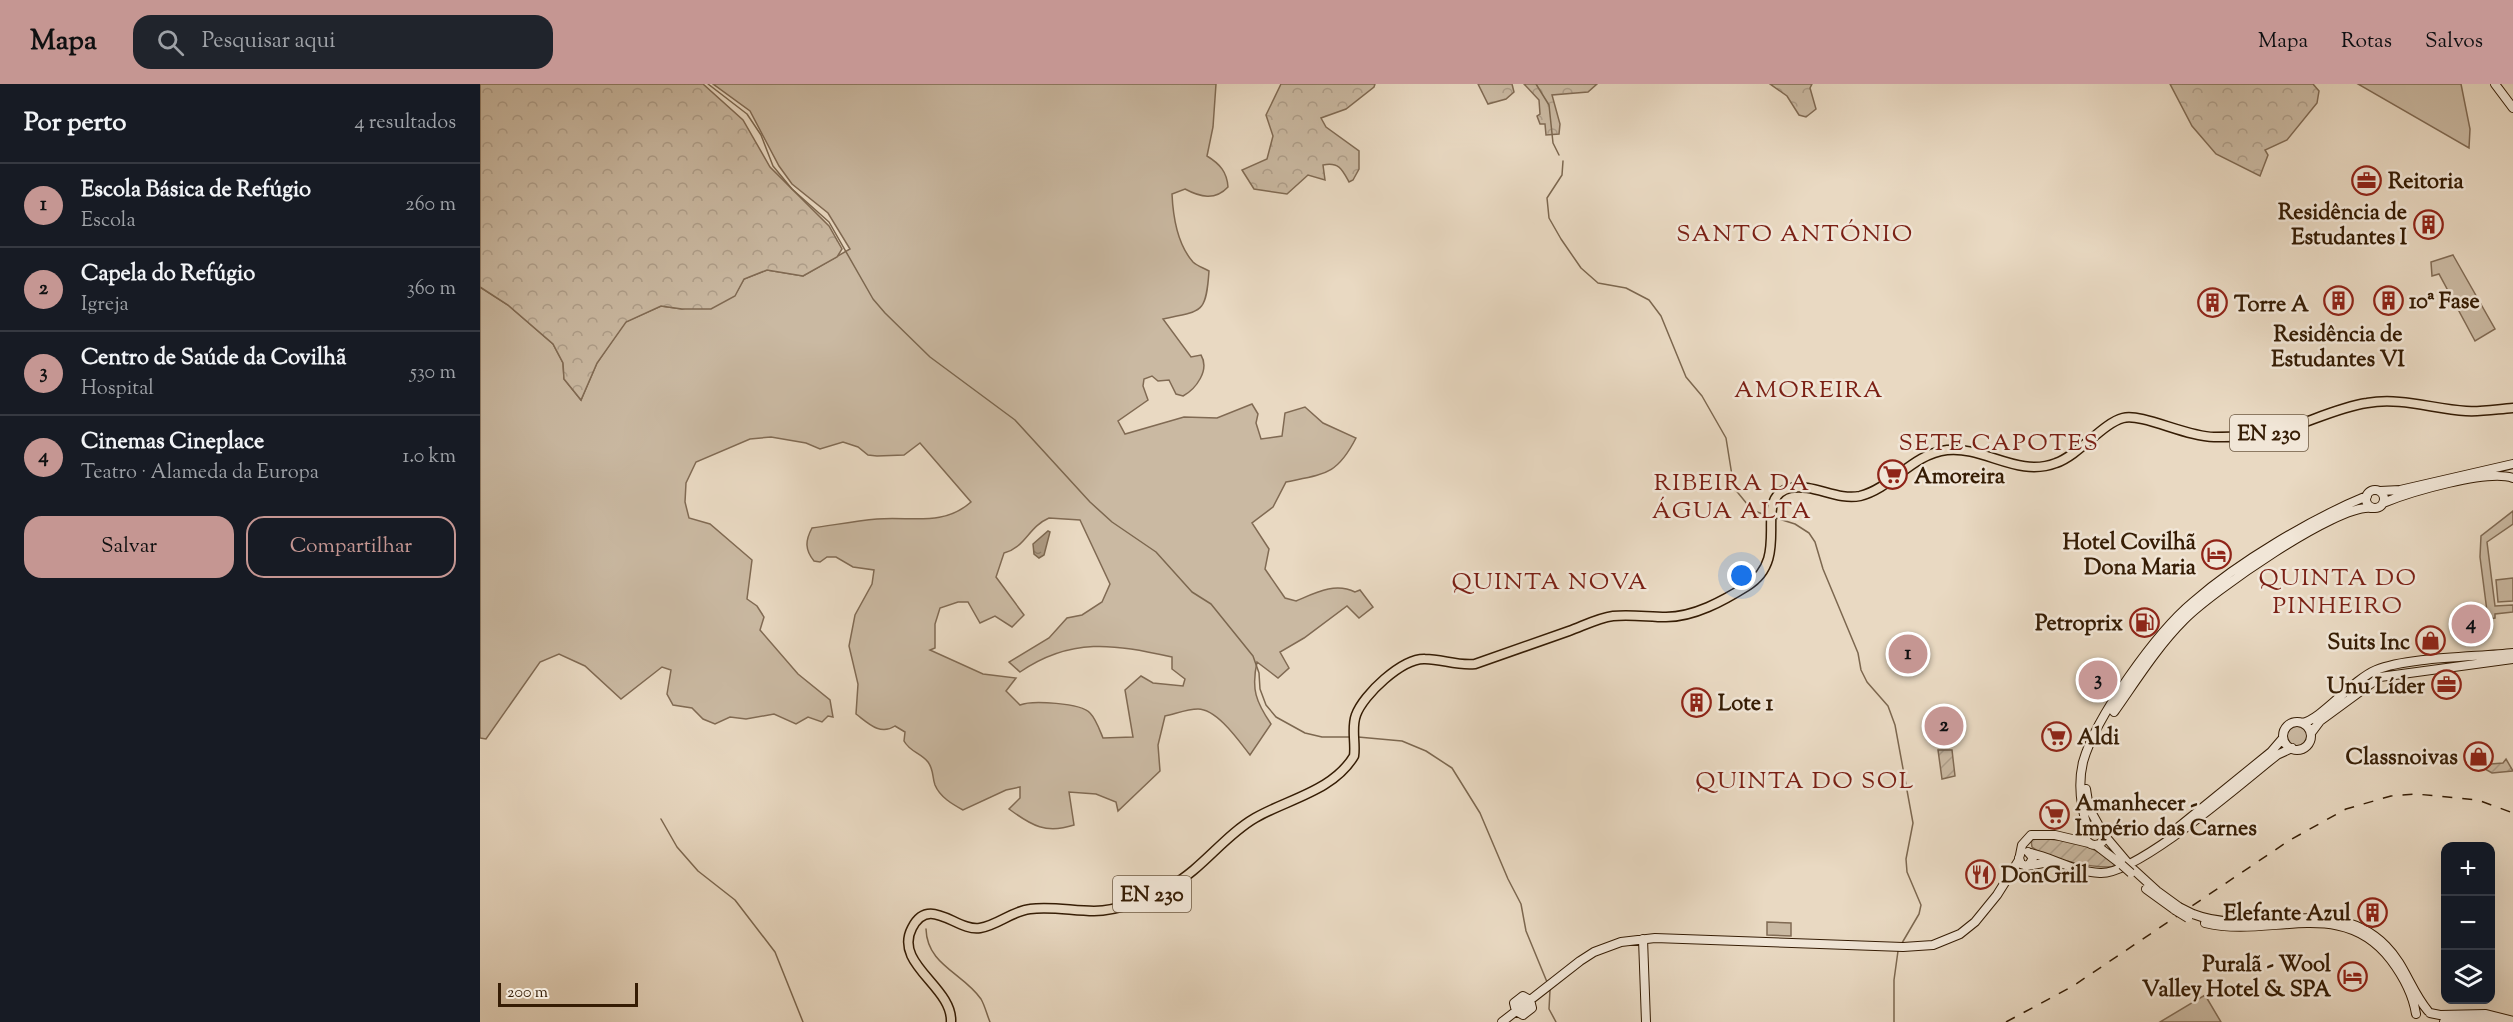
<!DOCTYPE html>
<html lang="pt">
<meta charset="utf-8">
<style>
body{margin:0;font-family:"Sorts Mill Goudy",serif;background:#20242c;color:#f1f3f6}
.controls{position:absolute;right:18px;bottom:18px;display:grid;overflow:hidden;border-radius:12px;box-shadow:0 6px 24px #0002}
.controls button{width:54px;height:54px;display:grid;place-items:center;padding:0;border:0;border-bottom:2px solid #363941;background:#171b24;color:#f1f3f6;font:30px sans-serif}
.scale{position:absolute;left:18px;bottom:15px;width:140px;box-sizing:border-box;padding-left:6px;border:3px solid #351c04;border-top:0;font-size:16px;line-height:21px;white-space:nowrap;color:#351c04;-webkit-text-stroke:4px #f1e6d7;paint-order:stroke}
.you{position:absolute;left:1262px;top:492px;width:21px;height:21px;margin:-15px;border:4px solid #fff;border-radius:50%;background:#1a73e8;box-shadow:0 0 0 9px #1a73e833}
.badge{display:grid;place-items:center;width:39px;height:39px;border-radius:50%;background:#c59692;color:#111;font-size:20px;font-weight:700}
.pin{position:absolute;translate:-50% -50%;border:3px solid #fff;box-shadow:0 2px 6px #0006}
.list{margin:0;padding:0;list-style:none}
h2{display:flex;justify-content:space-between;align-items:center;height:78px;margin:0;padding:0 24px;font-size:26px}
h2 small{font-size:20px;font-weight:400;color:#9ea1a6}
.list li{display:grid;grid-template-columns:39px 1fr auto;gap:18px;align-items:center;box-sizing:border-box;height:84px;padding:0 24px;border-top:2px solid #363941}
.list b{display:block;font-size:22px;white-space:nowrap}
.list p{margin:0;font-size:20px;white-space:nowrap;color:#9ea1a6}
.list em{font-size:20px;font-style:normal;color:#9ea1a6}
.actions{display:flex;gap:12px;padding:18px 24px}
.actions a{flex:1;padding:14px 0;border:2px solid #c59692;border-radius:18px;text-align:center;font-size:21px;color:#c59692}
.actions .main{background:#c59692;color:#111}
.icon{flex:none;width:33px;height:33px;fill:none;stroke:currentColor;stroke-width:2;stroke-linecap:round;stroke-linejoin:round}
.map{position:relative;flex:none;width:2033px;height:938px;overflow:hidden}
header{display:flex;align-items:center;gap:36px;box-sizing:border-box;height:84px;padding:0 30px;background:#c59692;color:#111}
header strong{font-size:28px}
nav{display:flex;gap:33px;margin-inline-start:auto;font-size:21px}
.search{width:420px;height:54px;background:#20242c;display:flex;align-items:center;gap:15px;box-sizing:border-box;padding:0 21px;border-radius:18px;color:#9ea1a6;font-size:22px}
main{display:flex}
aside{flex:1;background:#171b24}
.map>svg:first-child{display:block}
.green{fill:#cab9a2;stroke:#806a53;stroke-width:1.5;fill-rule:evenodd}
.forest{fill:url(#forest-crowns);stroke:#806a53;stroke-width:1.5}
.garden{fill:url(#garden-furrows);stroke:#806a53;stroke-width:1.5}
.water{fill:url(#water-ripples);stroke:#7c674f;stroke-width:1.5}
.lines{fill:none;stroke-linecap:round;stroke-linejoin:round}
.stream{stroke:#7c674f;stroke-width:1.5}
.secondary-casing{stroke:#351c04;stroke-width:10}
.primary-casing{stroke:#351c04;stroke-width:11}
.secondary{stroke:#f1e6d7;stroke-width:8}
.primary{stroke:#e9d9c2;stroke-width:8}
.rail{stroke:#351c04;stroke-width:1.5;stroke-dasharray:10 10;stroke-linecap:butt}
.secondary-bridge-casing{stroke:#351c04;stroke-width:10;stroke-linecap:butt}
.secondary-bridge{stroke:#f1e6d7;stroke-width:8}
.labels{text-anchor:middle;stroke-width:5;stroke-linejoin:round;paint-order:stroke}
.shield{fill:#f1e6d7;stroke:#6d5943;stroke-width:1.5}
.shield-label{font-size:21px;font-weight:bold;fill:#351c04}
.poi-label{font-size:22px;font-weight:bold;fill:#351c04;stroke:#f1e6d7;text-anchor:start}
.neighbourhood-label{font-size:24px;letter-spacing:1.5px;fill:#7a1f14;stroke:#f1e6d7}
</style>
<header>
<strong>Mapa</strong>
<div class="search"><svg class="icon" aria-label="search" viewBox="0 0 24 24"><circle cx="10" cy="10" r="6"/><path d="M15 15l6 6"/></svg>Pesquisar aqui</div>
<nav><a>Mapa</a><a>Rotas</a><a>Salvos</a></nav>
</header>
<main>
<aside>
<h2>Por perto<small>4 resultados</small></h2>
<ul class="list">
<li><span class="badge">1</span><div><b>Escola Básica de Refúgio</b><p>Escola</p></div><em>260 m</em></li>
<li><span class="badge">2</span><div><b>Capela do Refúgio</b><p>Igreja</p></div><em>360 m</em></li>
<li><span class="badge">3</span><div><b>Centro de Saúde da Covilhã</b><p>Hospital</p></div><em>530 m</em></li>
<li><span class="badge">4</span><div><b>Cinemas Cineplace</b><p>Teatro · Alameda da Europa</p></div><em>1.0 km</em></li>
</ul>
<div class="actions"><a class="main">Salvar</a><a>Compartilhar</a></div>
</aside>
<div class="map">
<svg width="2033" height="938" viewBox="0 0 2033 938">
<defs>
<pattern id="forest-crowns" width="20" height="18" patternUnits="userSpaceOnUse" patternTransform="scale(1.5)"><rect width="20" height="18" fill="#cab9a2"/><path d="M2 6a3 3 0 1 1 6 0M12 15a3 3 0 1 1 6 0" fill="none" stroke="#ae9e8a"/></pattern>
<pattern id="garden-furrows" width="10" height="10" patternUnits="userSpaceOnUse" patternTransform="scale(1.5)"><rect width="10" height="10" fill="#cab9a2"/><path d="M-1 1l2-2M0 10L10 0M9 11l2-2" fill="none" stroke="#ae9e8a"/></pattern>
<pattern id="water-ripples" width="26" height="14" patternUnits="userSpaceOnUse" patternTransform="scale(1.5)"><rect width="26" height="14" fill="#ac9981"/><path d="M2 4q2-2 4 0t4 0M15 11q2-2 4 0t4 0" fill="none" stroke="#8d7c67"/></pattern>
</defs>
<rect width="100%" height="100%" fill="#e9d9c2"/>
<filter id="stains"><feTurbulence type="fractalNoise" baseFrequency=".00333" numOctaves="4"/><feColorMatrix values="0 0 0 0 .2 0 0 0 0 .09 0 0 0 0 .02 0 0 0 .5 -.17"/></filter>
<radialGradient id="worn" r=".72"><stop offset=".6" stop-color="#630" stop-opacity="0"/><stop offset="1" stop-color="#630" stop-opacity=".3"/></radialGradient>
<path class="green" d="M233,0H736L733,43L727,72C740,80 747,88 748,103C735,117 720,113 705,105L692,110C693,132 697,160 713,178C717,182 724,184 729,187C726,232 721,226 683,235L711,273L721,271C730,286 716,305 703,312L696,310L689,296L678,297L672,292L664,295L663,302L668,316L638,337L645,350L704,333L737,334L772,320L778,330L776,339L781,355L802,352L805,329L825,323L843,339L876,354C857,391 845,390 806,398L793,423L772,439L789,465L785,485L805,514L816,517C835,509 855,498 875,508L880,506L893,523L879,534L867,522L824,554L800,568L809,584L798,594L777,578C771,605 776,618 791,640L770,671C759,657 737,625 718,625C707,625 695,630 685,632L678,661L680,687L638,727L636,718L616,710L589,708L594,741C566,750 552,742 529,725L540,714V703L526,706L483,726C472,720 460,713 455,701C452,693 454,686 448,678C441,669 430,668 424,657L425,648L415,642C400,652 388,639 376,630L378,600L369,562L375,531L392,500L394,486L373,483L356,473H347L340,478L334,477C325,466 325,457 332,444C354,441 375,437 397,435C431,432 463,443 491,418L440,359L424,371L397,372L388,371L378,363L363,358L340,365L326,359L291,353L270,355L216,378L206,399L205,418L209,434L230,440L272,476L267,515L277,522L284,533L280,546L318,590L350,616L353,633L348,632L342,638L328,633L316,640L294,630L266,635L250,633L235,640L223,635L212,624L193,621L187,610L191,586L182,583L141,615L105,582L79,570L60,578L6,655L0,654V203L28,221L73,260L83,279L84,295L101,316L117,279L145,238L181,222L202,225L254,212L264,195L287,186L323,192L370,165L348,129L312,100L299,82L270,27ZM569,434L600,436L630,500L622,518L602,531L587,534L569,554L529,578L540,588C591,553 634,560 692,573V585L705,595L703,602L673,599L661,592L645,606L653,653L623,654C620,647 616,635 610,629C601,619 552,616 540,621L526,607L536,594L503,590L450,566L455,564V540L460,524L478,518H488L500,539L515,532L532,543L544,531L516,493L524,469C546,463 548,443 569,434Z
M1878,0H1981L1990,45L1989,64Z
M1973,171L2015,245L1995,257L1959,190L1952,192L1951,178Z
M2033,427V440L2007,458L2015,522L2033,521V528L2015,530V534L2008,535L2000,473L2001,452Z
M2033,494V517L2018,518L2016,496Z
M1807 652a10 10 0 1 1 20 0a10 10 0 1 1-20 0Z
M1287,838L1311,839V852L1287,851Z
M1725,911L1741,938H1680Z"/>
<path class="forest" d="M0,0H223L263,36L290,83L349,142L362,165L357,173L323,192L287,186L264,195L255,212L231,225H202L181,222L146,238L117,279L101,316L84,295L83,279L73,260L28,221L0,203Z
M801,0H895L894,3L866,25L841,34L846,43L879,67V85L873,96L869,98C862,85 859,78 843,81L845,96L828,91L807,110L774,105L762,86L787,75L793,52L786,31Z
M998,0H1032L1034,8L1026,15L1008,20Z
M1044,0H1117L1108,8L1072,11L1080,40L1079,50L1066,51L1065,40H1060L1057,32L1060,30L1059,16Z
M1290,0H1332L1330,4L1336,25L1326,33L1319,31L1307,12Z
M1690,0H1833L1839,7L1837,19L1807,56L1785,66L1788,71L1780,92L1736,70L1712,42Z"/>
<path class="garden" d="M1458,666H1472L1475,692L1462,695Z
M2026,675L2033,687L2012,689L1998,681L2023,679Z
M1555,754C1590,756 1611,759 1639,782C1619,786 1569,776 1552,763L1551,756Z"/>
<path class="water" d="M568,447L570,448L564,471L559,474L554,470L553,460Z"/>
<g class="lines">
<path class="stream" d="M228,0L267,30L281,51L293,82L312,105L349,138L393,215L405,229L450,273L535,336L610,418L632,438L676,468L712,508L731,520L773,572L779,589L780,605L786,621L796,633L825,649L842,653H870
M1056,0L1069,21L1073,59L1079,71
M1083,77L1082,91L1067,114L1069,134L1081,155L1101,184L1118,199L1146,204L1169,216L1181,232L1206,293L1222,312L1246,354L1254,404L1272,426L1288,432
M1296,434L1315,440L1329,449L1335,458L1343,485L1378,569L1381,586L1387,598L1408,622L1415,641L1433,739L1426,775L1427,788L1441,821L1439,830L1422,859
M878,653L922,657L946,667L972,684L1000,729L1028,795L1041,820L1046,847L1067,898
M181,735L197,763L218,787L255,816L295,868L323,938
M446,845C447,881 483,889 501,915C505,922 507,931 510,938
M1070,906L1069,925L1076,938
M1414,938V896L1418,867"/>
<defs>
<path id="secondary" d="M2015,0L2033,24
M1886 415a9 9 0 1 1 18 0a9 9 0 1 1-18 0Z
M1900,407L1920,406L2033,380
M1903,419C1930,408 2007,385 2033,394
M1634,628C1656,597 1677,563 1704,536C1730,509 1857,420 1891,424
M1803 652a14 14 0 1 1 28 0a14 14 0 1 1-28 0Z
M1822,639C1841,636 1872,596 1896,586C1928,573 1997,573 2033,569
M1831,649L1840,637L1900,593L2033,575
M1606,705L1609,724L1619,742
M1605 751a10 10 0 1 1 20 0a10 10 0 1 1-20 0Z
M1608,745C1601,724 1598,699 1603,678C1616,632 1677,548 1713,518C1759,478 1831,435 1887,412
M1690,750L1791,668L1803,654
M1625,752L1647,778
M1616,761L1642,781
M1548,768L1553,774L1549,781
M1550,769C1573,774 1595,788 1620,789C1657,791 1764,697 1797,671L1812,664
M1540,771L1542,761L1551,751H1575L1609,759
M1539,774L1541,780L1547,782L1574,777
M1654,786L1677,807L1699,823
M1666,805L1695,826
M1713,830C1776,855 1852,807 1906,862C1925,881 1931,907 1948,927
M1725,839C1790,855 1862,811 1911,876C1923,892 1933,911 1936,930
M1163,855L1166,938
M1036,927L1034,919L1043,912L1050,916
M1036,927L1043,931L1052,924L1050,916
M1950,929L1960,931L2006,930L2033,937
M1022,938L1100,877L1114,868L1141,858L1175,854L1423,863L1453,861L1480,850L1495,838L1517,811L1539,776
M1964,938L1998,935L2016,938"/>
<path id="primary" d="M471,938C473,903 413,880 432,844C449,810 477,848 500,844C518,841 532,827 550,825C571,822 593,827 614,827C638,827 670,814 691,802C723,784 744,752 775,734C808,715 853,707 874,672C876,659 871,644 876,631C883,611 922,574 945,575C962,575 977,582 995,580C1026,569 1057,558 1089,547C1103,542 1118,534 1133,532C1150,530 1169,533 1186,533C1214,533 1243,517 1267,502C1314,473 1270,414 1310,404C1333,399 1357,417 1380,412C1412,404 1432,370 1467,366C1504,362 1538,394 1576,379C1599,371 1623,339 1643,334C1662,329 1707,353 1734,353C1752,353 1770,353 1787,350C1821,343 1853,324 1887,319C1921,313 1953,325 1986,327C2002,328 2018,325 2033,324"/>
</defs>
<use href="#secondary" class="secondary-casing"/>
<use href="#primary" class="primary-casing"/>
<use href="#secondary" class="secondary"/>
<use href="#primary" class="primary"/>
<path class="rail" d="M1526,938L1593,902L1810,756L1866,725L1911,712L1936,710L1998,716L2033,729"/>
<defs>
<path id="secondary-bridge" d="M1642,781L1651,789
M1699,823L1713,830
M1695,826L1708,834"/>
</defs>
<use href="#secondary-bridge" class="secondary-bridge-casing"/>
<use href="#secondary-bridge" class="secondary-bridge"/>
</g>
<defs>
<symbol id="office-ring" viewBox="-11 -11 22 22"><circle r="9.5" fill="#f1e6d7" stroke="#8f2418" stroke-width="1.5"/><path d="M-6-3h4V-5.5h4V-3h4V5H-6ZM-1-4.5V-3h2v-1.5ZM-6 0V1H6V0Z" fill="#8f2418"/></symbol>
<symbol id="building-ring" viewBox="-11 -11 22 22"><circle r="9.5" fill="#f1e6d7" stroke="#8f2418" stroke-width="1.5"/><path d="M-4-6H4V6H1V3H-1V6H-4ZM-2.5-4.3h1.7v1.8h-1.7ZM.8-4.3h1.7v1.8H.8ZM-2.5-1h1.7V.8h-1.7ZM.8-1h1.7V.8H.8Z" fill="#8f2418"/></symbol>
<symbol id="supermarket-ring" viewBox="-11 -11 22 22"><circle r="9.5" fill="#f1e6d7" stroke="#8f2418" stroke-width="1.5"/><path d="M-6-5.5h2.5l.6 2H6L4.5 2H-2.5L-4.4-4H-6ZM-1.5 3.2a1.3 1.3 0 1 0 .1 0ZM3 3.2a1.3 1.3 0 1 0 .1 0Z" fill="#8f2418"/></symbol>
<symbol id="hotel-ring" viewBox="-11 -11 22 22"><circle r="9.5" fill="#f1e6d7" stroke="#8f2418" stroke-width="1.5"/><path d="M-6-4.5h1.5V1H6V5H4.5V3h-9V5H-6ZM-4 0a1.8 1.8 0 1 1 3.6 0ZM.5 0V-2.5h3Q6-2.5 6 0Z" fill="#8f2418"/></symbol>
<symbol id="fuel-ring" viewBox="-11 -11 22 22"><circle r="9.5" fill="#f1e6d7" stroke="#8f2418" stroke-width="1.5"/><path d="M-5.5-6h7V0h2V4h1.3V-2.5L3-4.5l.8-.8L6-3V5H2.5V1h-1V6h-7ZM-4.2-4.7v3.2H.2V-4.7Z" fill="#8f2418"/></symbol>
<symbol id="shop-ring" viewBox="-11 -11 22 22"><circle r="9.5" fill="#f1e6d7" stroke="#8f2418" stroke-width="1.5"/><path d="M-5-2.5h2.3a2.7 3.5 0 0 1 5.4 0H5L5.5 6h-11ZM-1.5-2.5h3a1.5 2.3 0 0 0-3 0Z" fill="#8f2418"/></symbol>
<symbol id="restaurant-ring" viewBox="-11 -11 22 22"><circle r="9.5" fill="#f1e6d7" stroke="#8f2418" stroke-width="1.5"/><path d="M-5-6h1v4h1v-4h1v4h1v-4h1v5L-1.5 .5V6h-2V.5L-5-1ZM5-6V6H3V1.5H1.5Q1.5-4 5-6Z" fill="#8f2418"/></symbol>
</defs>
<g fill-rule="evenodd">
<use href="#office-ring" x="1870" y="80" width="33" height="33"/>
<use href="#building-ring" x="1932" y="124" width="33" height="33"/>
<use href="#building-ring" x="1892" y="200" width="33" height="33"/>
<use href="#building-ring" x="1842" y="200" width="33" height="33"/>
<use href="#building-ring" x="1716" y="202" width="33" height="33"/>
<use href="#supermarket-ring" x="1396" y="374" width="33" height="33"/>
<use href="#hotel-ring" x="1720" y="454" width="33" height="33"/>
<use href="#fuel-ring" x="1648" y="522" width="33" height="33"/>
<use href="#shop-ring" x="1934" y="540" width="33" height="33"/>
<use href="#office-ring" x="1950" y="584" width="33" height="33"/>
<use href="#building-ring" x="1200" y="602" width="33" height="33"/>
<use href="#supermarket-ring" x="1560" y="636" width="33" height="33"/>
<use href="#shop-ring" x="1982" y="656" width="33" height="33"/>
<use href="#supermarket-ring" x="1558" y="714" width="33" height="33"/>
<use href="#restaurant-ring" x="1484" y="774" width="33" height="33"/>
<use href="#building-ring" x="1876" y="812" width="33" height="33"/>
<use href="#hotel-ring" x="1856" y="876" width="33" height="33"/>
</g>
<g class="labels">
<g class="shield">
<rect x="1750" y="331" width="78" height="36" rx="4.5"/>
<rect x="633" y="792" width="78" height="36" rx="4.5"/>
</g>
<g class="shield-label">
<text x="1789" y="356">EN 230</text>
<text x="672" y="817">EN 230</text>
</g>
<g class="poi-label">
<text x="1908" y="104">Reitoria</text>
<text x="1927" y="135" text-anchor="end">Residência de<tspan x="1927" dy="25">Estudantes I</tspan></text>
<text x="1929" y="224">10ª Fase</text>
<text x="1754" y="227">Torre A</text>
<text x="1858" y="257" text-anchor="middle">Residência de<tspan x="1858" dy="25">Estudantes VI</tspan></text>
<text x="1434" y="399">Amoreira</text>
<text x="1716" y="465" text-anchor="end">Hotel Covilhã<tspan x="1716" dy="25">Dona Maria</tspan></text>
<text x="1643" y="546" text-anchor="end">Petroprix</text>
<text x="1930" y="565" text-anchor="end">Suits Inc</text>
<text x="1945" y="609" text-anchor="end">Unu Líder</text>
<text x="1238" y="626">Lote 1</text>
<text x="1597" y="660">Aldi</text>
<text x="1978" y="680" text-anchor="end">Classnoivas</text>
<text x="1595" y="726">Amanhecer -<tspan x="1595" dy="25">Império das Carnes</tspan></text>
<text x="1521" y="798">DonGrill</text>
<text x="1871" y="836" text-anchor="end">Elefante Azul</text>
<text x="1851" y="887" text-anchor="end">Puralã - Wool<tspan x="1851" dy="25">Valley Hotel &amp; SPA</tspan></text>
</g>
<g class="neighbourhood-label">
<text x="1315" y="157">SANTO ANTÓNIO</text>
<text x="1329" y="313">AMOREIRA</text>
<text x="1519" y="366">SETE CAPOTES</text>
<text x="1252" y="406">RIBEIRA DA<tspan x="1252" dy="28">ÁGUA ALTA</tspan></text>
<text x="1858" y="501">QUINTA DO<tspan x="1858" dy="28">PINHEIRO</tspan></text>
<text x="1070" y="505">QUINTA NOVA</text>
<text x="1325" y="704">QUINTA DO SOL</text>
</g>
</g>
<rect width="100%" height="100%" filter="url(#stains)"/>
<rect width="100%" height="100%" fill="url(#worn)"/>
</svg>
<div class="controls">
<button>+</button>
<button>−</button>
<button><svg class="icon" aria-label="layers" viewBox="0 0 24 24"><path d="M12 4l9 5-9 5-9-5zM3 14l9 5 9-5"/></svg></button>
</div>
<div class="scale">200 m</div>
<div class="you"></div>
<div class="pin badge" style="left:1428px;top:570px">1</div>
<div class="pin badge" style="left:1464px;top:642px">2</div>
<div class="pin badge" style="left:1618px;top:596px">3</div>
<div class="pin badge" style="left:1991px;top:540px">4</div>
</div>
</main>
